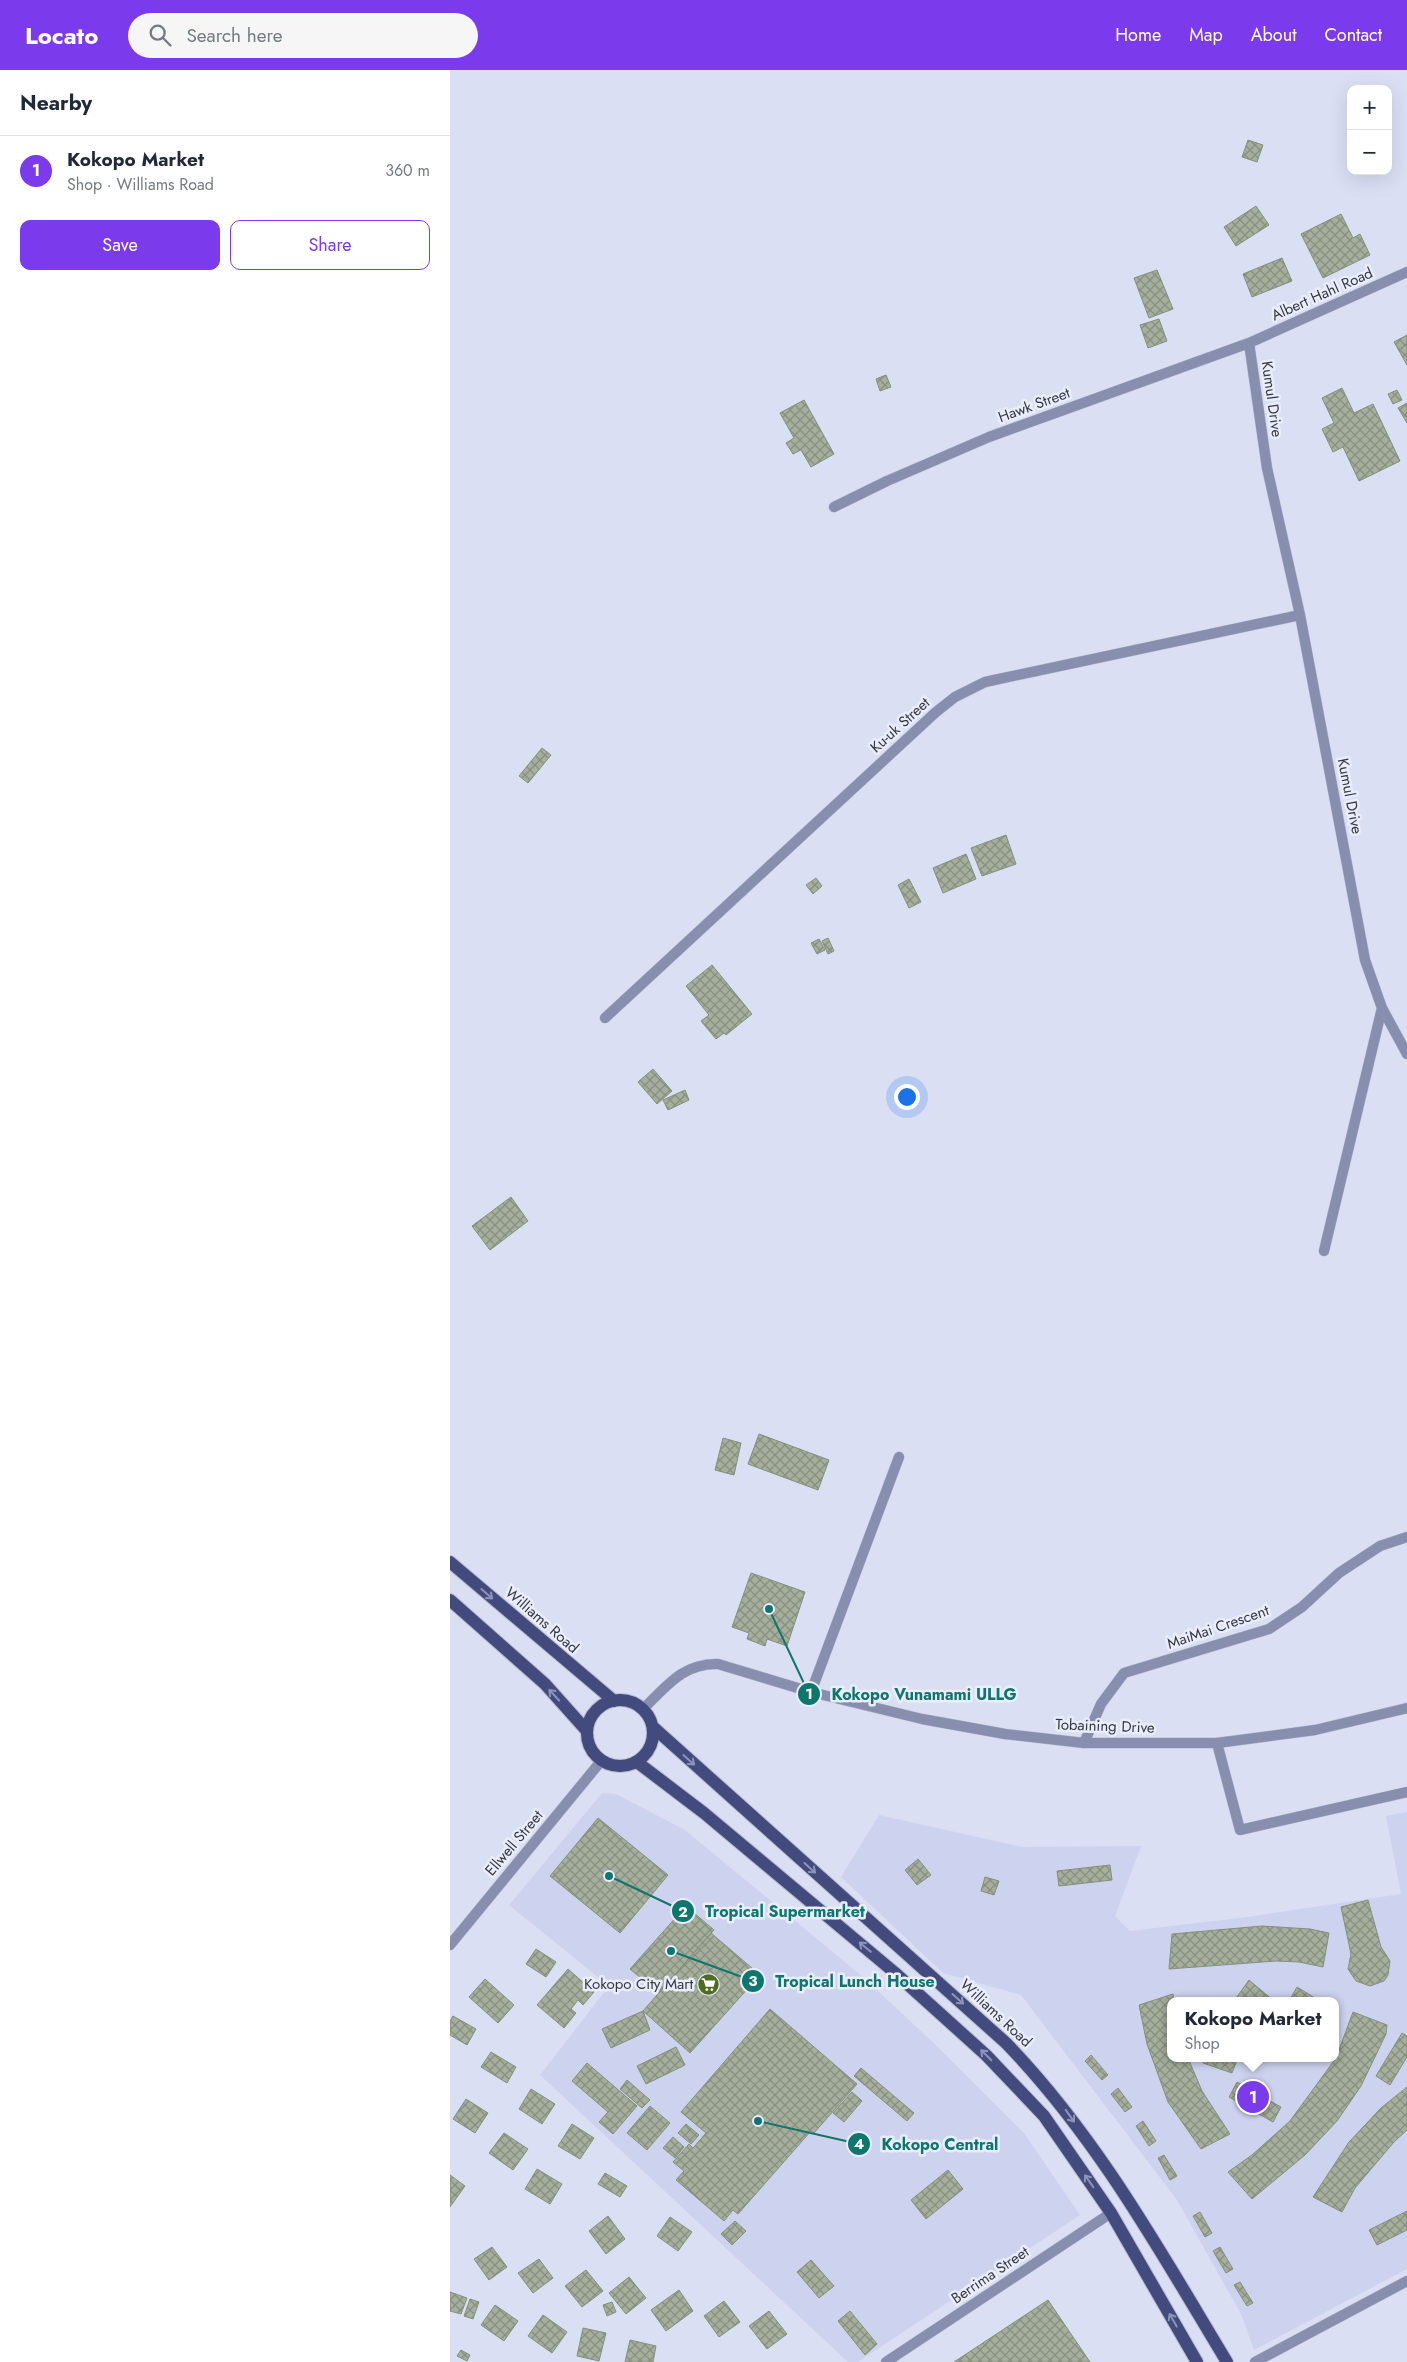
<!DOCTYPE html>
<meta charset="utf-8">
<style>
body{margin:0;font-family:Jost,sans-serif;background:#f6f6f7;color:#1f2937}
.controls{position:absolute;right:15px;top:15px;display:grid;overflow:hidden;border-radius:10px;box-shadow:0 5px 20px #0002}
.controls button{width:45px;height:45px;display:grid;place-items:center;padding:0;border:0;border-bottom:1px solid #e0e1e3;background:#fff;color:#1f2937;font:25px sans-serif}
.you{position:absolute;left:456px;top:1026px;width:18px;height:18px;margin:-12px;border:4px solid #fff;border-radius:50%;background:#1a73e8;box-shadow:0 0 0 8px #1a73e833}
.badge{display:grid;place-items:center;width:32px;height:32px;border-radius:50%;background:#7c3aed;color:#fff;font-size:16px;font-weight:700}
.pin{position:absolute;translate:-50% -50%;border:2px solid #fff;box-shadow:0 1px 5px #0006}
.popup{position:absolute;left:717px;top:1927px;width:172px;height:65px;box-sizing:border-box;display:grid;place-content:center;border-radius:10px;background:#fff;filter:drop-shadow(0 1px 4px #0005);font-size:16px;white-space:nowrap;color:#747a83}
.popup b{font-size:19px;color:#1f2937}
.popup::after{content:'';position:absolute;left:50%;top:100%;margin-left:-10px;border:10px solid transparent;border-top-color:#fff}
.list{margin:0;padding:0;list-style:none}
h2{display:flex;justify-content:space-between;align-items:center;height:65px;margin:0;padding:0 20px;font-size:21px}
h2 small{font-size:16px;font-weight:400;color:#747a83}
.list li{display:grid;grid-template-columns:32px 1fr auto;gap:15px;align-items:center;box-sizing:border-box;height:70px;padding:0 20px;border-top:1px solid #e0e1e3}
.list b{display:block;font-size:19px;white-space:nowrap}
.list p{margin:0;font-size:16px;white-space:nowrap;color:#747a83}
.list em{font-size:16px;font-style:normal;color:#747a83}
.actions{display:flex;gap:10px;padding:15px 20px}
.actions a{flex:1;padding:11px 0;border:1px solid #7c3aed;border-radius:10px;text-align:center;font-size:18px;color:#7c3aed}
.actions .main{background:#7c3aed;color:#fff}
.icon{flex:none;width:28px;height:28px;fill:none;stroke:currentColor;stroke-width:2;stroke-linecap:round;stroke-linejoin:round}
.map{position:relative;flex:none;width:957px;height:2292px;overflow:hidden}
header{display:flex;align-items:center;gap:30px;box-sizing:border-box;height:70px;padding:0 25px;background:#7c3aed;color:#fff}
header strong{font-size:24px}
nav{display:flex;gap:28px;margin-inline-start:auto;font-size:18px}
.search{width:350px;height:45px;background:#f6f6f7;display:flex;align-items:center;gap:12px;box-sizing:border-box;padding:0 18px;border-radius:28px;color:#747a83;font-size:19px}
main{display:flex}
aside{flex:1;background:#fff}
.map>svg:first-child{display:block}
.built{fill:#cdd3ef;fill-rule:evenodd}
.building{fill:url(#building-cross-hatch);stroke:#868f7c}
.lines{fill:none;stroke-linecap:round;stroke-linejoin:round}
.minor-casing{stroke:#b7bacc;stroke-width:11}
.tertiary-casing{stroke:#b7bacc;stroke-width:11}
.primary-casing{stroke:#b7bacc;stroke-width:14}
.minor{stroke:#888ead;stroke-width:10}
.tertiary{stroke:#888ead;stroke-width:10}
.primary{stroke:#434a7e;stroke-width:12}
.oneway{stroke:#8e93b8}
.labels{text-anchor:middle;stroke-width:5;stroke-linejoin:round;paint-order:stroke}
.street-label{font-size:15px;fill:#363840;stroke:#e9edfe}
.poi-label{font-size:15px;fill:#363840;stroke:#e9edfe;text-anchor:end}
.leader{fill:none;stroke:#0f766e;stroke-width:2}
.callout-dot{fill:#0f766e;stroke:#e9edfe;stroke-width:2}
.mark-label{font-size:15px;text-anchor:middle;font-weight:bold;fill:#fff}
.callout-label{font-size:16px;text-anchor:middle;font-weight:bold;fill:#0f766e;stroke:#e9edfe;stroke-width:5;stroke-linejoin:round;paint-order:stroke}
</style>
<header>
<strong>Locato</strong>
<div class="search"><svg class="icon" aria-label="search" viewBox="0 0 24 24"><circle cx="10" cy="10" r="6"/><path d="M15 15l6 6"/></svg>Search here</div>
<nav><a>Home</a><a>Map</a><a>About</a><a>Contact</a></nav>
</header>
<main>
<aside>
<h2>Nearby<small></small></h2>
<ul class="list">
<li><span class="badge">1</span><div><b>Kokopo Market</b><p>Shop · Williams Road</p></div><em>360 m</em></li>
</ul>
<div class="actions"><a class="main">Save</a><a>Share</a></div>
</aside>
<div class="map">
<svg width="957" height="2292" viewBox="0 0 957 2292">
<defs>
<pattern id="building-cross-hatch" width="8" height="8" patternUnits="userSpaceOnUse" patternTransform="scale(1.25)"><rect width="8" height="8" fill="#a5af9b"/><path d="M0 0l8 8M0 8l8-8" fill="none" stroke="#878f80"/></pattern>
</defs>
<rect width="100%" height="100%" fill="#dbdff4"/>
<path class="built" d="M152,1723L166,1724L235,1760L413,1907L490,1979L574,2063L630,2145L408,2292H398L90,2005L159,1916L59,1835Z
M957,1742V2199L804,2280L791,2244L727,2130L571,1925L493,1903L391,1807L429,1745L572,1777L691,1776L665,1846L680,1861L797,1847L951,1824L936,1746ZM720,1931H886V1988H720Z"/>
<path class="building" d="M798,70L813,75L807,92L792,87Z
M806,136L819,155L786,176L774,157Z
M891,144L903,168L910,164L920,185L873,208L851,164Z
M832,188L842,211L802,227L793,204Z
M707,200L723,239L699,248L684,208Z
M709,249L717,271L698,278L690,255Z
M957,265V295L944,272Z
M436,305L441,317L430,321L426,309Z
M892,318L904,343L923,334L950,391L909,411L893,377L883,382L872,359L884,353L872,328Z
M947,320L952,330L943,334L938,324Z
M354,330L384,384L361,397L351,380L343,384L336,373L344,368L330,343Z
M957,333V353L948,338Z
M92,678L101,685L78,713L69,706Z
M556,765L566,794L532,806L521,778Z
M516,784L526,809L493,823L483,798Z
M366,808L372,816L363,824L356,815Z
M459,809L471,832L459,838L448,815Z
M378,868L384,881L378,884L372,871Z
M369,869L375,880L367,884L361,873Z
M262,895L302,944L276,965L274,963L266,969L251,951L259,945L236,916Z
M203,999L222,1021L207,1034L188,1012Z
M235,1020L239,1030L218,1040L213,1030Z
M61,1127L78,1151L40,1180L22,1156Z
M309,1364L379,1390L368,1420L298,1394Z
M273,1368L291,1373L284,1405L265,1400Z
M301,1503L355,1522L337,1576L317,1569L315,1576L297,1569L299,1563L282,1557Z
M148,1748L218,1805L170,1863L100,1806Z
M468,1789L481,1805L467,1815L455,1800Z
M660,1795L662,1810L609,1816L607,1801Z
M535,1807L549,1811L544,1825L531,1821Z
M918,1830L931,1877L940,1891L938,1905L934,1911L920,1916L906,1911L898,1899L901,1884L891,1837Z
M236,1836L264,1860L209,1923L180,1899Z
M812,1856L860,1859L879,1863L873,1897L849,1892L826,1891L719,1899L722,1864Z
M261,1863L310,1905L240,1983L193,1941Z
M86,1879L106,1892L96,1907L76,1894Z
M118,1899L144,1922L133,1935L128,1930L121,1939L126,1943L114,1958L87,1935Z
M35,1909L64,1935L48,1953L19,1927Z
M799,1910L824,1931H784Z
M847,1917L870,1931H839Z
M723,1924L724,1931H720V1988H738L752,2021L780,2064L751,2079L718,2032L697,1974L689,1935Z
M320,1939L407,2014L364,2063L361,2061L288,2144L283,2140L274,2151L226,2110L234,2101L223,2092L239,2074L243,2078L256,2063L231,2042Z
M193,1941L200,1960L161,1978L152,1959Z
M903,1942L937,1955L936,1964L911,2016L887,2051L855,2085L802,2129L778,2102L802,2085L840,2051L886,1988Z
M3,1946L26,1959L17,1975L0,1965V1951Z
M952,1963L957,1966V1987L940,2015L926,2006Z
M226,1977L235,1995L196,2014L187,1996Z
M41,1982L66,1997L57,2013L31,1997Z
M641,1985L658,2005L652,2010L635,1991Z
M754,1988H788L782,2003L753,1993Z
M137,1993L187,2036L163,2064L149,2052L158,2042L122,2011Z
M411,1998L464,2043L457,2051L404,2006Z
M177,2010L200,2030L192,2038L170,2019Z
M787,2012L831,2037L823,2052L779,2027Z
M957,2017V2060L944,2072L905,2118L892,2142L863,2127L899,2072L931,2038Z
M668,2018L682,2037L675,2042L661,2024Z
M81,2019L105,2034L92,2054L69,2039Z
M402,2022L412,2031L394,2052L383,2043Z
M16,2029L38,2043L25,2063L3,2049Z
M200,2036L220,2053L197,2080L177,2063Z
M693,2051L706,2071L699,2076L686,2056Z
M122,2054L144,2068L130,2089L108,2076Z
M236,2054L249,2065L241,2074L228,2063Z
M54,2063L78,2079L63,2100L39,2083Z
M223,2067L234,2077L225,2088L213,2078Z
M714,2085L727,2106L720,2110L708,2088Z
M87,2099L112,2114L100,2134L75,2119Z
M498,2100L513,2119L476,2149L461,2130Z
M155,2103L177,2116L170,2127L148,2114Z
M0,2105L15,2116L0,2137Z
M957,2141V2160L927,2175L919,2160Z
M750,2142L762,2163L755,2167L743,2146Z
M158,2146L175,2169L156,2184L139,2161Z
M220,2147L242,2162L228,2181L207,2166Z
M285,2151L296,2161L282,2175L271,2164Z
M42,2177L57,2197L39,2210L24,2189Z
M770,2177L783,2199L776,2203L763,2181Z
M89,2189L103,2208L83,2223L68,2203Z
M361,2190L384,2216L369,2228L347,2202Z
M136,2200L153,2221L132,2237L115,2216Z
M179,2207L196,2228L176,2244L159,2223Z
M790,2212L803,2233L797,2236L784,2215Z
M229,2220L243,2241L216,2261L201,2240Z
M0,2222L17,2228L11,2244L0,2241Z
M20,2229L29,2232L23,2249L14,2246Z
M598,2230L640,2292H504Z
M274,2231L290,2252L269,2267L254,2246Z
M162,2232L166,2242L157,2246L153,2235Z
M45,2235L68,2251L54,2271L31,2255Z
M319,2241L337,2264L317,2279L299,2256Z
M400,2241L427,2274L415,2285L388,2251Z
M93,2245L117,2262L102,2283L78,2266Z
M133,2258L156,2263L149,2291L127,2286Z
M180,2270L206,2276L203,2292H175Z
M11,2280L20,2285L17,2291L7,2286Z"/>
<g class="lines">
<defs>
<path id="minor" d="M799,273L817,398L850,545L915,890L932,938L874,1181
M384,437L437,411L539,367L799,273L957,202
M932,938L957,984
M155,948L486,642L505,627L535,612L850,545
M361,1622L449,1387
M634,1673L651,1634L674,1603L819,1559L852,1537L889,1503L930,1476L957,1467
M767,1673L790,1760L957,1722
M0,1875L152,1690
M436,2292L661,2143
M805,2292L957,2211"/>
<path id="tertiary" d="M193,1639C217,1616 233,1593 268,1594L361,1622L472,1649L555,1664L634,1673H767L865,1660L957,1638"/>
<path id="primary" d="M0,1492L164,1631
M0,1530L95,1614L137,1661
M137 1663a33 33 0 1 1 66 0a33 33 0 1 1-66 0Z
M203,1657L556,1973C647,2067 710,2181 777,2292
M187,1692L254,1743L444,1902L536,1985L594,2046L661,2143L747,2292"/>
</defs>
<use href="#minor" class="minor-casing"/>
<use href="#tertiary" class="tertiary-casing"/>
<use href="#primary" class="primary-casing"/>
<use href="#minor" class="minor"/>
<use href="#tertiary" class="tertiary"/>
<use href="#primary" class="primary"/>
</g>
<defs><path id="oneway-shaft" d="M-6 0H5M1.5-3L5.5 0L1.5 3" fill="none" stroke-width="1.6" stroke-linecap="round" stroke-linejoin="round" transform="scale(1.25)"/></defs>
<g class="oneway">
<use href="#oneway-shaft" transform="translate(37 1524) rotate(41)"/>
<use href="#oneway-shaft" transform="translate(104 1625) rotate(-133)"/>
<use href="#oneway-shaft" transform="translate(239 1690) rotate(42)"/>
<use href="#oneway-shaft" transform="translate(360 1798) rotate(42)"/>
<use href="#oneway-shaft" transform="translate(415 1877) rotate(-140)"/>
<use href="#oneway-shaft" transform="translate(508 1929) rotate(42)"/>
<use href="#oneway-shaft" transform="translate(536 1985) rotate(-135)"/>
<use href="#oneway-shaft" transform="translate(620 2046) rotate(55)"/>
<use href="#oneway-shaft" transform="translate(639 2111) rotate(-125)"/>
<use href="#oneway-shaft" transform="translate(723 2250) rotate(-120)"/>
</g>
<defs>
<symbol id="supermarket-disc" viewBox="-11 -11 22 22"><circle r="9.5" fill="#4f6c20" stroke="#e9edfe"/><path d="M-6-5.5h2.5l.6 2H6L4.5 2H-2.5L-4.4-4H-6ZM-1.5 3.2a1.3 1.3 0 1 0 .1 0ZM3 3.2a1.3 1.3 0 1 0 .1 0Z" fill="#fff"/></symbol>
</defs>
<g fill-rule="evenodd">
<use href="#supermarket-disc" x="246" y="1902" width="25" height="25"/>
</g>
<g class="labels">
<g class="street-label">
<text transform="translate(872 224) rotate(-24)" y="5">Albert Hahl Road</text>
<text transform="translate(822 329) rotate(82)" y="5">Kumul Drive</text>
<text transform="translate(584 335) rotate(-20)" y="5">Hawk Street</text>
<text transform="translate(450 655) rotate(-42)" y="5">Ku-uk Street</text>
<text transform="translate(900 726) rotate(79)" y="5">Kumul Drive</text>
<text transform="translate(92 1550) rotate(41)" y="5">Williams Road</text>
<text transform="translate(768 1557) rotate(-19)" y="5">MaiMai Crescent</text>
<text transform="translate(655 1656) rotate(2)" y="5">Tobaining Drive</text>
<text transform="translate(64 1773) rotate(-50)" y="5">Ellwell Street</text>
<text transform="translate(546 1943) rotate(43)" y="5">Williams Road</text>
<text transform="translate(540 2205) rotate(-34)" y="5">Berrima Street</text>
</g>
<g class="poi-label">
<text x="243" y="1919">Kokopo City Mart</text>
</g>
</g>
<path class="leader" d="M319 1539L359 1624M159 1806L233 1841M221 1881L303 1911M308 2051L409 2074"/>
<g class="callout-dot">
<circle cx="319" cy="1539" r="5"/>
<circle cx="159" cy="1806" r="5"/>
<circle cx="221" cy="1881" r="5"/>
<circle cx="308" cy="2051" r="5"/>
<circle cx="359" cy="1624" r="12"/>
<circle cx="233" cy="1841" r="12"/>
<circle cx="303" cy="1911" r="12"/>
<circle cx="409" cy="2074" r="12"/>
</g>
<g class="mark-label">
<text x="359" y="1629">1</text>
<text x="233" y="1847">2</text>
<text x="303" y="1916">3</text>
<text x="409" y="2079">4</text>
</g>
<g class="callout-label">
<text x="474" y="1630">Kokopo Vunamami ULLG</text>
<text x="335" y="1847">Tropical Supermarket</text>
<text x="405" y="1917">Tropical Lunch House</text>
<text x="490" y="2080">Kokopo Central</text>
</g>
</svg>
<div class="controls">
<button>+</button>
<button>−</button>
</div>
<div class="you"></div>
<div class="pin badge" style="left:803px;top:2027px">1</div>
<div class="popup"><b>Kokopo Market</b>Shop</div>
</div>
</main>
